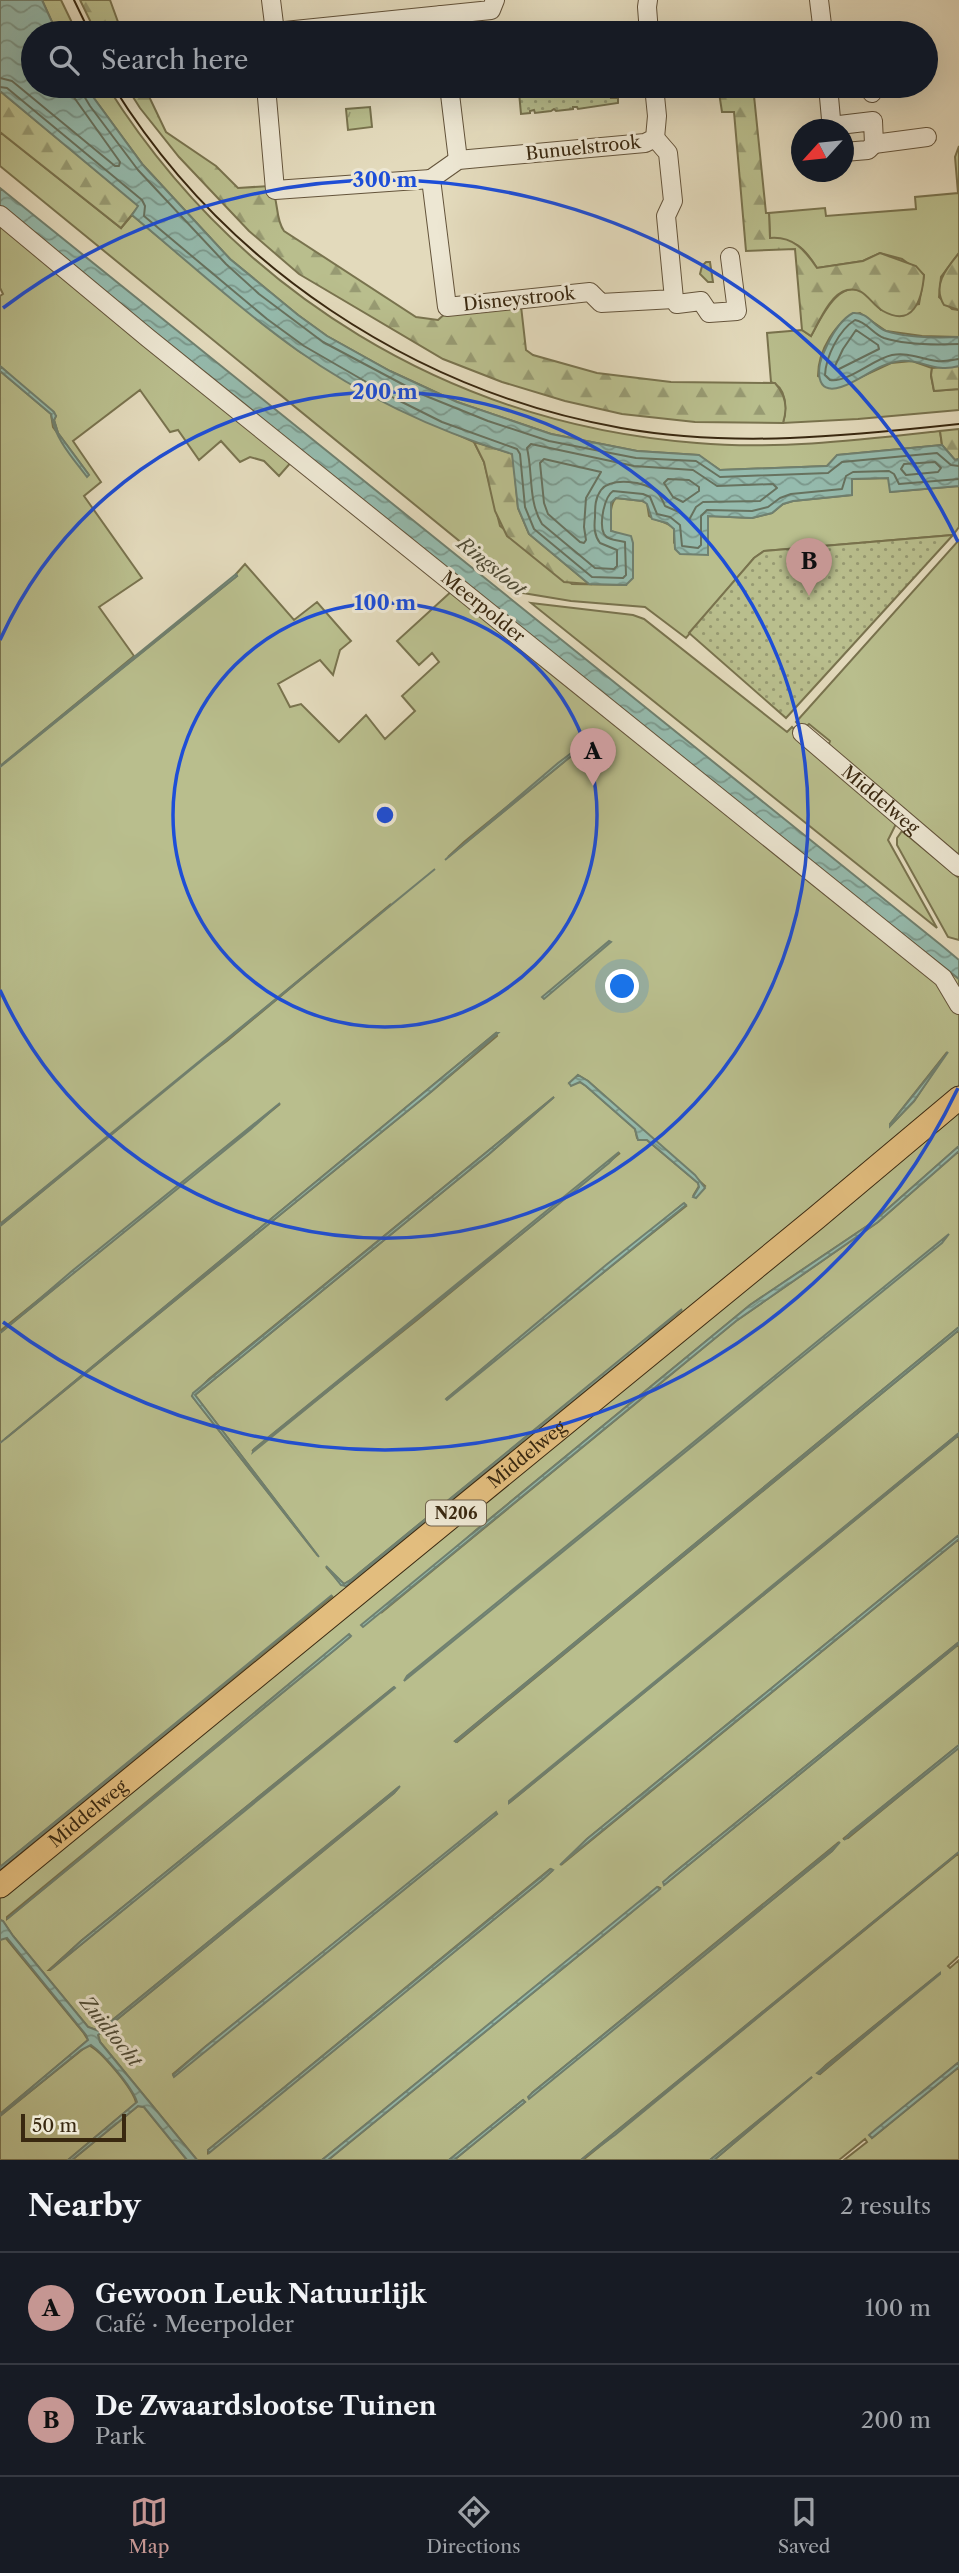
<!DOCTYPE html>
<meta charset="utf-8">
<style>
body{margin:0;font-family:"Libre Caslon Text",serif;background:#242831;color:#f1f3f6}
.compass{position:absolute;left:791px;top:119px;width:63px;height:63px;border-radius:50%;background:#171b24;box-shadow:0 7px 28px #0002;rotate:243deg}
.scale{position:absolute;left:21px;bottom:18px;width:105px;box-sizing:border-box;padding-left:7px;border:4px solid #392810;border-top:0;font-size:19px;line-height:24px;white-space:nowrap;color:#392810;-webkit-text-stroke:5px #ede7d3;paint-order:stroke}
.you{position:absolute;left:623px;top:987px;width:24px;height:24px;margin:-18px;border:5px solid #fff;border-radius:50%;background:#1a73e8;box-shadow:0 0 0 10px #1a73e833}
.badge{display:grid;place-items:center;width:46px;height:46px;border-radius:50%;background:#c59692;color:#111;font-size:23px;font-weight:700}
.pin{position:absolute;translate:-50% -58px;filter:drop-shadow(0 2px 4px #0008)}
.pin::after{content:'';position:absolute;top:37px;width:24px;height:21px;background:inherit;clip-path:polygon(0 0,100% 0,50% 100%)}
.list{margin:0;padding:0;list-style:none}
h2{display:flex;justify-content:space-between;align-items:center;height:91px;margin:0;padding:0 28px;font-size:30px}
h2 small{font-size:23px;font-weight:400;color:#9ea1a6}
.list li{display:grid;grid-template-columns:46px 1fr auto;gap:21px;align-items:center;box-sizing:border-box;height:112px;padding:0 28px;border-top:2px solid #363941}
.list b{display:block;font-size:26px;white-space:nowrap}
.list p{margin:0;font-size:23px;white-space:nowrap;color:#9ea1a6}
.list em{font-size:23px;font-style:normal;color:#9ea1a6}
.icon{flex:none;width:38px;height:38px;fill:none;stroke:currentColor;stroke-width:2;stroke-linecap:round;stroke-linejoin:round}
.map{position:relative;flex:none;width:959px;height:2160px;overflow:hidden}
.search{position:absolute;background:#171b24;box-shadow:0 7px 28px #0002;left:21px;right:21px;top:21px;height:77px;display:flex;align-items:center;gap:18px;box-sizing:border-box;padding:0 24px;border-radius:38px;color:#9ea1a6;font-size:26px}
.sheet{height:315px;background:#171b24}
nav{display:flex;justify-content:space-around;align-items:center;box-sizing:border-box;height:98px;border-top:2px solid #363941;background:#171b24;font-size:19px;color:#9ea1a6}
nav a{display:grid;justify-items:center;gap:4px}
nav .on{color:#c59692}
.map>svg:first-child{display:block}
.grass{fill:#b9be8d;stroke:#79734e;stroke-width:2;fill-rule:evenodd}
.forest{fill:url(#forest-firs);stroke:#79734e;stroke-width:2}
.park{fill:url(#park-tufts);stroke:#79734e;stroke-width:2}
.garden{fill:url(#garden-dots);stroke:#79734e;stroke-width:2}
.water{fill:url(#water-waves);stroke:#70806f;stroke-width:2}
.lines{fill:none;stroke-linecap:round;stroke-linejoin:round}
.shore{stroke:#67725f;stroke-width:2}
.minor-casing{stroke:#64543b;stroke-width:20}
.major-casing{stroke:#392810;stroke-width:25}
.minor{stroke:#ede7d3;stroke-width:18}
.major{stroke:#e2bd7e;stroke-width:23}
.tram{stroke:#392810;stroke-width:2}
.ring{fill:none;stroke:#1d4ed8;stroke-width:3.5}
.labels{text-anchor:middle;stroke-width:6;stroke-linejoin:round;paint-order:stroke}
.shield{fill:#ede7d3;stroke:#6f614a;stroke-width:2}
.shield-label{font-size:16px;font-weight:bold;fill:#392810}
.street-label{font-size:18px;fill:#392810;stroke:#ede7d3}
.water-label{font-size:19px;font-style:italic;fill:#504d38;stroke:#ede7d3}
.centre{fill:#1d4ed8;stroke:#ede7d3;stroke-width:3.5}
.ring-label{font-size:21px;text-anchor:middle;font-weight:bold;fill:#1d4ed8;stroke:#ede7d3;stroke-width:6;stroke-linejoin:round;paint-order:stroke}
</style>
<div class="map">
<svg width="959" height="2160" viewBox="0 0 959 2160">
<defs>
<pattern id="forest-firs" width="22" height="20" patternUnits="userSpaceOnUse" patternTransform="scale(1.75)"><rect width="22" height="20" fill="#b9be8d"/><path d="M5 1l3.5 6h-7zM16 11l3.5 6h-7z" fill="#979a72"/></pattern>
<pattern id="park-tufts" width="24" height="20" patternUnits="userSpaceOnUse" patternTransform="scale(1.75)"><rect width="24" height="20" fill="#b9be8d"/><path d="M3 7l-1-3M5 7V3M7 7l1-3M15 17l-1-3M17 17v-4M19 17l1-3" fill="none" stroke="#979a72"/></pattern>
<pattern id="garden-dots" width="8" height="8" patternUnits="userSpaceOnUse" patternTransform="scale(1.75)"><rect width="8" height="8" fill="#b9be8d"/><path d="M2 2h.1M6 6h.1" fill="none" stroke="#979a72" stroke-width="1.8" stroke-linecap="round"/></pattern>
<pattern id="water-waves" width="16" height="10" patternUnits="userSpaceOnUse" patternTransform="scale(1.75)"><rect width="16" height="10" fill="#95bbae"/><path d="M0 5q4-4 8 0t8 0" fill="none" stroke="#7b988c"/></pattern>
</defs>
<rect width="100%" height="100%" fill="#e3dabc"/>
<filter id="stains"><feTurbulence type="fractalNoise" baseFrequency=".00286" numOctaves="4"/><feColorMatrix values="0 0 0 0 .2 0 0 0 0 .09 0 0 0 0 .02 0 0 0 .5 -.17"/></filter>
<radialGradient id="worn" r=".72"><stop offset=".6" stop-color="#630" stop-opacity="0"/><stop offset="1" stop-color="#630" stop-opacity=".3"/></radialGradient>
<path class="grass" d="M42,0H61L77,33H57Z
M85,86H107C238,294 452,424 697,443C778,450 859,440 940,431L942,445L838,455L827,466L720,470L698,455L637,451L551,434L457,402L390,371L327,336L298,315L230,259L143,165Z
M0,132L121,228L132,215L263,324L300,352L391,405L474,442L484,462L500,526L572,584L626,585L614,532L611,531C610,521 609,505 616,498L642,501L647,503L649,516C657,522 668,521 674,529V542L708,516L752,518L772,513L783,504L793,501L851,495L852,479L889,478L891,492L959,486V527L953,535L764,551L754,558L686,638L645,607L571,601L523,593L0,166Z
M959,146V253L941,277L939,297L952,309L959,310V337L922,336L886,331L860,313C835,319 818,352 818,376L842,386L891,363L912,361L932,368L931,376L934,391L959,389V410L858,419L783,423C787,409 787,387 771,382L767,333L802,330L811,336C821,318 839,276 866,293C871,297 876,305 881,310L919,304L924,275L902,259L880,253L863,261L817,268C802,244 797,242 770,238L769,213L825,208L826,216L916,209L915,197L958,193L955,157Z
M0,209L741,807L959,979V1146L873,1222L750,1305L475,1531L381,1613L736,1321L878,1222L959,1151V1327L455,1741L457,1742L959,1330V1433L509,1803L959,1435V1535L587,1839L561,1865L959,1539V1642L669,1877L664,1885L959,1644V1745L843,1839L848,1838L959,1747V1852L581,2160H454L525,2102L523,2100L449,2160H328L627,1916L660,1888L658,1887L322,2160H197L100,2042L98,2035L394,1793L399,1787L99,2031L88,2027L13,1936L3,1921L0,1920V1870L333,1596L0,1867V1333L280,1104L0,1331V1226L129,1120L0,1224V371L51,414L53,427L89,475L58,433L54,420L56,416L0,366V296L3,294L0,288ZM140,390L170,432L178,430L199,460L221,441L240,462L250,457L264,461L279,476L293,460L454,589L397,641L419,665L432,653L439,662L402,696L415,711L385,739L366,715L339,742L301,704L290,707L278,684L320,660L333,675L340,650L351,641L317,602L294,620L245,564L236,574L237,576L4,763L134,656L99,607L142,578L84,496L101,482L73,441ZM586,742L587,743L448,857L464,842ZM391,904L227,1041L207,1056ZM496,1033L497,1036L432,1091L5,1439ZM947,1052L914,1101L890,1126V1124ZM578,1075L588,1081L705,1186L693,1196L699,1186L698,1183L647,1140L637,1138L635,1129L586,1086L580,1082L570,1083ZM554,1097L489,1154L195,1395L318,1556L192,1396L209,1379ZM620,1153L417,1320L252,1451ZM683,1204L686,1206L446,1399ZM682,1310L346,1586L341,1584L326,1567L344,1584L352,1579ZM349,1635L350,1637L7,1919V1917ZM394,1687L50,1970H49L81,1941ZM496,1813L497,1814L174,2076L173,2074L205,2047ZM839,1842L832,1851L529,2098L532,2093ZM550,1869L552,1871L542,1880L208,2153V2150Z
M706,262H710L713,282H708L700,274L702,266Z
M959,540V855L827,749L830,741L809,724L803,729L796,722Z
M531,603L633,615L644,619L787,732L792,727L799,734L796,739L896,824L888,840L937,928Z
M902,831L959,878V940L948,937L897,845V838Z
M959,1853V1956L948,1966L950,1968L959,1960V2062L870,2135L872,2138L959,2067V2160H844L867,2142L865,2139L839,2160H714L812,2077L710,2160H583ZM940,1973L820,2074L818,2073L826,2065Z
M5,1937L83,2032L88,2040L0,2114V1940Z
M88,2045C100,2049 134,2090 136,2103L68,2160H0V2116Z
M138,2106L144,2107L187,2160H72Z"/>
<path class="forest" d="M80,0H110L122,33H96Z
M126,86H144L166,132L216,166L238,188L270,186C280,200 274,217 284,231L416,317L438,320L447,312L521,306L526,350L533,355L597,373L671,382L775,383C786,395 788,408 783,423L695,422L622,414L565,401L502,382L443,359L299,274L249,231L179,157L140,108Z
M718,86H753L766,213H769L770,238C793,236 805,250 817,268L863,261L880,253L916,266L924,275C922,300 913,328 883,311C870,304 865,286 847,290C830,294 819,322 811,336L802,330L795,249L746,251L734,112H722Z
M0,91L139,206L121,228L0,132Z
M959,253V310L944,305C932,285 946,269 959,253Z
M959,366V389L934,391L931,375L932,368Z
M959,429V459L955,460L942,445L940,431Z
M474,442L513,454L518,508L529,534L589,584L564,582L507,536L495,511L484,462Z"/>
<path class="park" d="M370,107L372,127L348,130L346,109Z"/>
<path class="garden" d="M562,86H612L611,98H618V103L578,109L577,107H573V109L556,111L554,109L551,111L535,113L534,110L530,111V113L521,114L519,92Z
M953,535L786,718L689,633L754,558L764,551Z"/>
<path class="water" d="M0,0H42L57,33H33V86H85L143,165L230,259L298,315L327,336L390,371L457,402L551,434L637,451L699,455L720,470L827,466L837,455L942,445L955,460L959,459V486L890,492L888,478L852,479V495L793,501L783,504L772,513L752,518L708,516V555L680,554L675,549L674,529L667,523L652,519L647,504L643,501L616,498L611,503V531L631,536L633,543V578L626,585L589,584L529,534L518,508L512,454C437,431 362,396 297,350C240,309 187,261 132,215L138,206L0,91Z
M0,188L941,945L959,960V979L741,807L0,209Z
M853,313C868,312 873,326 886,331C908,338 936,338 959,337V366C934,373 922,359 901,361C878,363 862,380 841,387C814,396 817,367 824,352C830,338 839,320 853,313Z
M0,366L54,412L56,416L54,420L58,433L89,475L87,477C72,457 55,439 51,414L0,371Z
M236,574L237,576L0,767V766Z
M586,742L587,743L445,860L558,763Z
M435,869L0,1226V1224Z
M609,941L611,942L544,999L542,997Z
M498,1033L432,1091L0,1443L496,1033Z
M948,1052L914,1101L890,1126V1124Z
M578,1075L588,1081L695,1175L705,1188L696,1198L693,1197L699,1187L698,1183L647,1140H638L635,1129L586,1086L580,1082L571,1086L569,1083Z
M554,1097L489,1154L195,1395L319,1557L198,1404L192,1396L193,1393Z
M280,1103L251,1129L0,1333L72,1271Z
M959,1146V1151L878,1222L736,1321L363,1627L361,1625L750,1305L873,1222Z
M619,1152L609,1163L253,1452L254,1449Z
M684,1203L686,1205L447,1400L446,1399L606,1265Z
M949,1234L942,1243L404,1681L407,1676Z
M682,1309L642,1345L346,1586L341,1585L326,1566L344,1584L352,1579Z
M959,1327V1330L456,1742L455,1741Z
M959,1433V1435L509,1803V1801Z
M959,1535V1539L560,1865L587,1839Z
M332,1595L0,1870V1867Z
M349,1634L351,1636L337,1648L7,1919Z
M959,1642V1644L664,1885L663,1882L669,1877Z
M394,1687L395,1688L50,1970L81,1941Z
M959,1745V1748L844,1840L851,1832Z
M400,1786L394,1793L98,2035L100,2042L197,2160H187L144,2107L138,2106L72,2160H68L137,2102C132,2087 104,2054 91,2045L81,2050L0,2116V2114L88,2040L86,2035L7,1938L0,1940V1920L3,1921L13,1936L88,2027L99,2031Z
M496,1812L497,1814L174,2077L173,2075L205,2047Z
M840,1842L832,1851L529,2099L528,2097L532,2093Z
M959,1852L615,2135L581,2160Z
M551,1869L553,1870L542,1880L209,2153L208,2150Z
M657,1887L660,1889L328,2160H322Z
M940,1973V1974L819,2074L817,2073Z
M959,2062V2067L872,2138L869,2135L876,2129Z
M812,2077L714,2160H710Z
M523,2100L525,2102L454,2160H449Z"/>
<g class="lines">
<path class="shore" d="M0,78L12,81L115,166H119L120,162L73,96L71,86
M80,86L81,91L90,106L138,170L226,264L259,294L323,342L421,394L488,421L549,441L636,458L696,461L720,477L828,473L842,462L937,453L951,465L959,466
M0,87L7,88L142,200L145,206L144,216L267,319L304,346L394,398L442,422L517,449L520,454L525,507L534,529L592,577L623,578L626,575L625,542C619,540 608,541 604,534C599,524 604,497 613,491L643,494L650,497L657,514L670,517L680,525L682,546L698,548L701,545V516L707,510L752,511L768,507L780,498L791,494L842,489L846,476L853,472L889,471L894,474L899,484L959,479
M856,330L878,345L879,349L837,370L835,366L843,349Z
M959,344C936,345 906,345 884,338C873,334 867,322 855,320C839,330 826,356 825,375L830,380C848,383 873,359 892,355C909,352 920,359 937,361C944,362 952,360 959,359
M531,444L634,466L693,470L717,486L773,484L777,488L760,501L703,502L696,507L689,520L679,512L665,506C663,501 661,496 657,492C646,481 611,477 601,490C595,498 595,507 595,517C594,527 594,535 600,543L617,550V566L614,569L595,568L542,524C528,501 533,473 527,448Z
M544,459L601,472L586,498L584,527L586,540L584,543L580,542L548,514L544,503L540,463Z
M935,462L941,468L938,472L906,475L901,469L904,464Z
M668,479L689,480L699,487V491L683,502L673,497L664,483Z"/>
<defs>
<g id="minor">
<path d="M271,0L275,32"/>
<path d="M648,0L647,7L649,33"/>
<path d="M819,0L823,33"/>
<path d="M441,15L443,33"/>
<path d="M275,32L491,10L495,0"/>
<path d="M889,33H909"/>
<path d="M266,86L275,190L431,179"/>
<path d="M449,86L458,160"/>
<path d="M828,86L832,130"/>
<path d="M871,86L872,93"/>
<path d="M831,126L873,121L874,144L868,150L844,152"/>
<path d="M874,144L927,137"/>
<path d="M431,179L447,307L590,292L601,303L674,299L666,216L673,201L668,153L655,138"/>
<path d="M431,179L458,160L645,143L655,138L657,116L654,86"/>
<path d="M0,215L148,338L943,978L959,1005"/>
<path d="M674,299L677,304L701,301L709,313L737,311L730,257"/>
<path id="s1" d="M802,733L959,867"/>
</g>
<g id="major">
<path id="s2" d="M0,1886L816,1218L959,1098"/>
</g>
</defs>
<use href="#minor" class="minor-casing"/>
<use href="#major" class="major-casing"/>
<use href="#minor" class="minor"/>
<use href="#major" class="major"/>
<path class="tram" d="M74,0L90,33
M113,86C224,265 413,391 621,428C733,448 847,436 959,424"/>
</g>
<g class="ring">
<circle cx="385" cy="815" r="212"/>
<path d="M0 640A423 423 0 1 1 0 990"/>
<path d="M958 1088A635 635 0 0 1 3 1322M3 308A635 635 0 0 1 958 542"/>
</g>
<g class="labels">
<rect class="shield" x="426" y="1500.5" width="60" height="25" rx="5"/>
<g class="shield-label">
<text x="456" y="1519">N206</text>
</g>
<g class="street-label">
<text transform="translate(583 148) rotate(-6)" y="6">Bunuelstrook</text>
<text transform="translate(519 299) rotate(-6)" y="6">Disneystrook</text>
<text transform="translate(483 607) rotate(39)" y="6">Meerpolder</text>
<text dy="6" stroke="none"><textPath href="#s1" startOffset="103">Middelweg</textPath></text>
<text dy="6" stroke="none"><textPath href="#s2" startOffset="681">Middelweg</textPath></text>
<text dy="6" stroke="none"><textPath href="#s2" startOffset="114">Middelweg</textPath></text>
</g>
<g class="water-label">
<text transform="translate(492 566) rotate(39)" y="7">Ringsloot</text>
<text transform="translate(111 2031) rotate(51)" y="7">Zuidtocht</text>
</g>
</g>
<circle cx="385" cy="815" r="10" class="centre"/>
<g class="ring-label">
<text x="385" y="187">300 m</text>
<text x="385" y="399">200 m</text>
<text x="385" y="610">100 m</text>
</g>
<rect width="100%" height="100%" filter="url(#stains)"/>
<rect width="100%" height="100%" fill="url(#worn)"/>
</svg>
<svg class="compass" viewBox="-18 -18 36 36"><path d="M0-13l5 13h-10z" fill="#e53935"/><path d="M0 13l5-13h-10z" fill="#9ea1a6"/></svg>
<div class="scale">50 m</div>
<div class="you"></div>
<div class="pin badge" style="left:593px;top:786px">A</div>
<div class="pin badge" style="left:809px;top:596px">B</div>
<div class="search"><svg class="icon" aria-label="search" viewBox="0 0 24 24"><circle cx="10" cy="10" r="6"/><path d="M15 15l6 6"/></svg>Search here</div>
</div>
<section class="sheet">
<h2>Nearby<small>2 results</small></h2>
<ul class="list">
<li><span class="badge">A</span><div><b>Gewoon Leuk Natuurlijk</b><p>Café · Meerpolder</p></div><em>100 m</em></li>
<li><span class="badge">B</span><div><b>De Zwaardslootse Tuinen</b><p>Park</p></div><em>200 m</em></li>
</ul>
</section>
<nav>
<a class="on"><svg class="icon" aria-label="map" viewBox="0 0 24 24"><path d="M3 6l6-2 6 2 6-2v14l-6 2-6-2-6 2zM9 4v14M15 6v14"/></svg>Map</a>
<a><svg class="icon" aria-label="directions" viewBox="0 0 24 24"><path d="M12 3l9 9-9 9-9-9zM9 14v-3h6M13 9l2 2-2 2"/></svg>Directions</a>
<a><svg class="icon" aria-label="saved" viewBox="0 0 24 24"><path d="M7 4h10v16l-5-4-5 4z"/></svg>Saved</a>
</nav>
